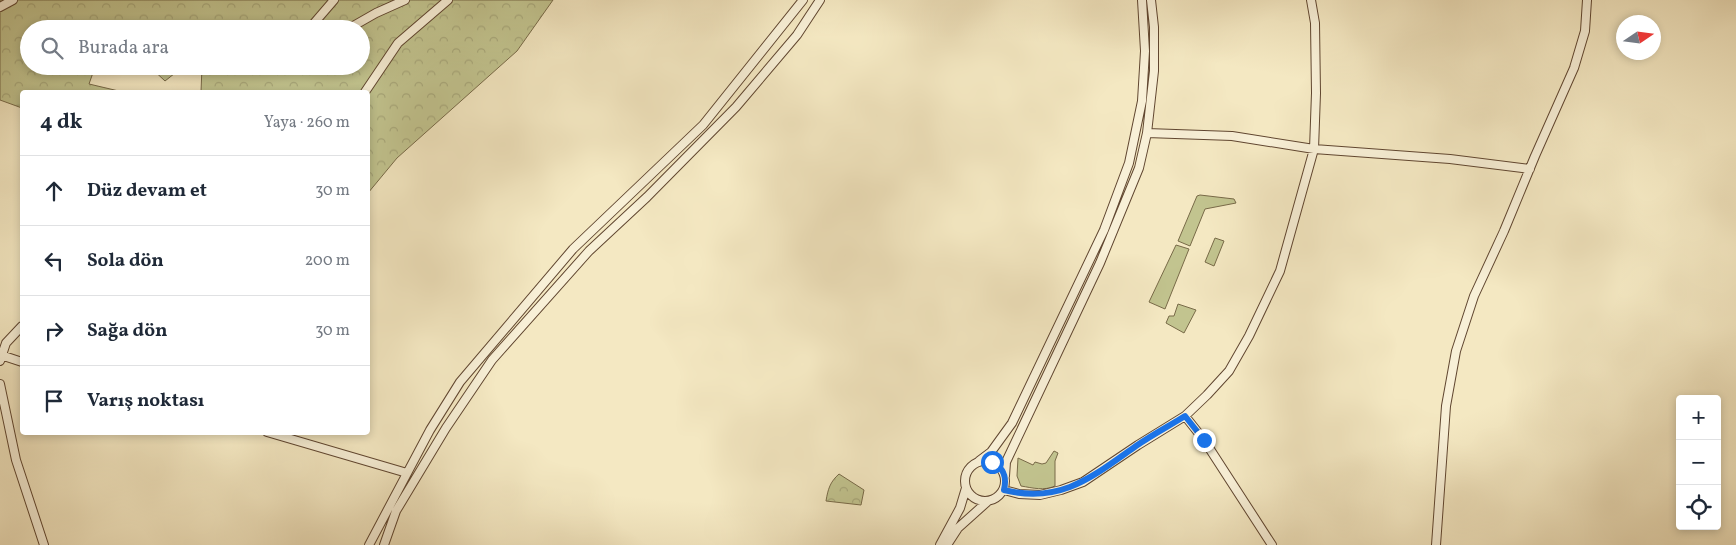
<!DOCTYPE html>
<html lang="tr">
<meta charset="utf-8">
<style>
body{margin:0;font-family:Vollkorn,serif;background:#f2f2f3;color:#1f2937}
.controls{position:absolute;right:15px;bottom:15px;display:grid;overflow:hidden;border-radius:5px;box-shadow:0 2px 8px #0003}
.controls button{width:45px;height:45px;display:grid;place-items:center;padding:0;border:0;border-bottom:1px solid #e0e1e3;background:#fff;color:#1f2937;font:25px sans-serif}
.compass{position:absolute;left:1616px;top:15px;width:45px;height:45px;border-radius:50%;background:#fff;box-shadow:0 2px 8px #0003;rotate:77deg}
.stop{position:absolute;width:15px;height:15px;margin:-11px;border:4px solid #1a73e8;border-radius:50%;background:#fff}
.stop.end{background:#1a73e8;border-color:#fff;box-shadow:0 1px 5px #0008}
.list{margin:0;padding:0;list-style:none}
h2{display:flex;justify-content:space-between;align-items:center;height:65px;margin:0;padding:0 20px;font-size:21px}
h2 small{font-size:16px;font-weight:400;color:#747a83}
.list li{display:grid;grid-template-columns:32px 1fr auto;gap:15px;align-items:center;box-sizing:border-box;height:70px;padding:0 20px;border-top:1px solid #e0e1e3}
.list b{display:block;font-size:19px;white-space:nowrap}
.list em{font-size:16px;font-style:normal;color:#747a83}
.icon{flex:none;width:28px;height:28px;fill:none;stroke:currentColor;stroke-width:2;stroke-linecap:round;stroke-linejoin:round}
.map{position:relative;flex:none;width:1736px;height:545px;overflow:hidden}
.search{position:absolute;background:#fff;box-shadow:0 2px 8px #0003;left:20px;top:20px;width:350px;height:55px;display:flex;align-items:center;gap:12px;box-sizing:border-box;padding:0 18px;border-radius:28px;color:#747a83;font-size:19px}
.panel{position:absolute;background:#fff;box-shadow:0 2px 8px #0003;left:20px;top:90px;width:350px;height:345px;border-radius:5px}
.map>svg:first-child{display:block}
.grass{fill:#c2c48f;stroke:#786a48}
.forest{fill:url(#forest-crowns);stroke:#786a48}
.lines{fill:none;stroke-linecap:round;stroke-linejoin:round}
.minor-casing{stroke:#604630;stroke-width:10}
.minor{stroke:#f8f0d7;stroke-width:8}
.route{stroke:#1a73e8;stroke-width:6}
</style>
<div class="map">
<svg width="1736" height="545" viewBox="0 0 1736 545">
<defs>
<pattern id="forest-crowns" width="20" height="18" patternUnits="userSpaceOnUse" patternTransform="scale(1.25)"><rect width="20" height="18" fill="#c2c48f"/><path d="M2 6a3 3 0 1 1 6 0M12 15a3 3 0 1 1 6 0" fill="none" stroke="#a7a77a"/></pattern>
</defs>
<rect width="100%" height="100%" fill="#f4e8c2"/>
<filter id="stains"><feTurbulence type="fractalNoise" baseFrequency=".004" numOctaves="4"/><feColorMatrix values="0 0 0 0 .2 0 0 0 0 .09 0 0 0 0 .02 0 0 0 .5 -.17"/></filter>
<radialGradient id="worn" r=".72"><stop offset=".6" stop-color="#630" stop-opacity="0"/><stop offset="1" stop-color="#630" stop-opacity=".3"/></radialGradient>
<path class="grass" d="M1200,195L1234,199L1236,203L1205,209L1190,246L1178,241L1197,196Z
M1215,238L1224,241L1214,266L1205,262Z
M1176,245L1189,249L1165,309L1149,302Z
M1178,304L1196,310L1184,333L1166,323L1169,316H1174Z
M1054,451L1058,453L1055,461V486C1044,491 1033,488 1021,486L1017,476L1018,458L1033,465L1035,462L1042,464L1046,463Z"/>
<path class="forest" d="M0,0H553L517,51L397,158L368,193V92H201L202,66H361V29H29V66H102L95,67L89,84L123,92H22V108L0,100Z
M149,66H184L165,81Z
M839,474L864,490L861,505L826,501C828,489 830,482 839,474Z"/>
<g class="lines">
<defs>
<path id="minor" d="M0,7L13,0
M309,29L334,0
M348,29L376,13L405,0
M365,92L398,43L448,0
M1147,133L1232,136L1314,149L1450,159L1530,169
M1,355L22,362
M0,361L6,343L22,326
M0,384L16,460L44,545
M1185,416L1204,440L1272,545
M267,432L407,473
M965 481a20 20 0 1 1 40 0a20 20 0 1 1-40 0Z
M979,461L991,452L1012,423L1104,230L1129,163L1142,101L1145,51L1142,0
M1005,476L1006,462L1100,263L1139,168L1147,133L1154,71V27L1151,0
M1004,490L1019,494L1040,495L1061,490L1083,482L1138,445L1185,416L1207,395L1229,371L1249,336L1280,271L1314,149L1316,93L1315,23L1311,0
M369,545L430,430L460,382L573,249L703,125L803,0
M384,545L396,511L446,428L492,360L589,251L647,197L736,107L797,35L820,0
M940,545L960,508L966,488
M947,545L958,528L987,502
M1436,545L1446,406L1456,351L1474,296L1504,231L1535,156L1574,68L1585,31L1587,0"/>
</defs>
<use href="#minor" class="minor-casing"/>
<use href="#minor" class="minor"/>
</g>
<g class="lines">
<path class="route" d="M992,462C1004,468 1007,477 1004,490C1061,504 1092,477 1136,446C1152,435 1169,426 1185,416L1204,440"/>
</g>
<rect width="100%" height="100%" filter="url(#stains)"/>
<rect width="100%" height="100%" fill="url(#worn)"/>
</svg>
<div class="controls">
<button>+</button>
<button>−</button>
<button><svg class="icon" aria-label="locate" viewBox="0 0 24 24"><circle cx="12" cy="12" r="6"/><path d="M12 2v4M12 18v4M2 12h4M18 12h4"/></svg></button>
</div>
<svg class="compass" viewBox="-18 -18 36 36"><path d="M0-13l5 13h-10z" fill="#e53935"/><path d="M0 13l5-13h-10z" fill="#747a83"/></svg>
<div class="stop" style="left:992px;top:462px"></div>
<div class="stop end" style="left:1204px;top:440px"></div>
<div class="search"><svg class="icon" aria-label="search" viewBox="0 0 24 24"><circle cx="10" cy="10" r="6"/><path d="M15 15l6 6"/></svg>Burada ara</div>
<section class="panel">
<h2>4 dk<small>Yaya · 260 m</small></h2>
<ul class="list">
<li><svg class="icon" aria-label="ahead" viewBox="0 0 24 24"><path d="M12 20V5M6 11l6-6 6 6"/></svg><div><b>Düz devam et</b></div><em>30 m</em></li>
<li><svg class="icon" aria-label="left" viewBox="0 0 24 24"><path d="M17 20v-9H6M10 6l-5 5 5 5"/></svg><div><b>Sola dön</b></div><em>200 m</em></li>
<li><svg class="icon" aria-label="right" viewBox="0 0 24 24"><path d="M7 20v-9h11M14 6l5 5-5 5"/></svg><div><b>Sağa dön</b></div><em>30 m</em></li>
<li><svg class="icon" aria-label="arrive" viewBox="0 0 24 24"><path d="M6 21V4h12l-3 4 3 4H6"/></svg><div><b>Varış noktası</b></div></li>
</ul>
</section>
</div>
